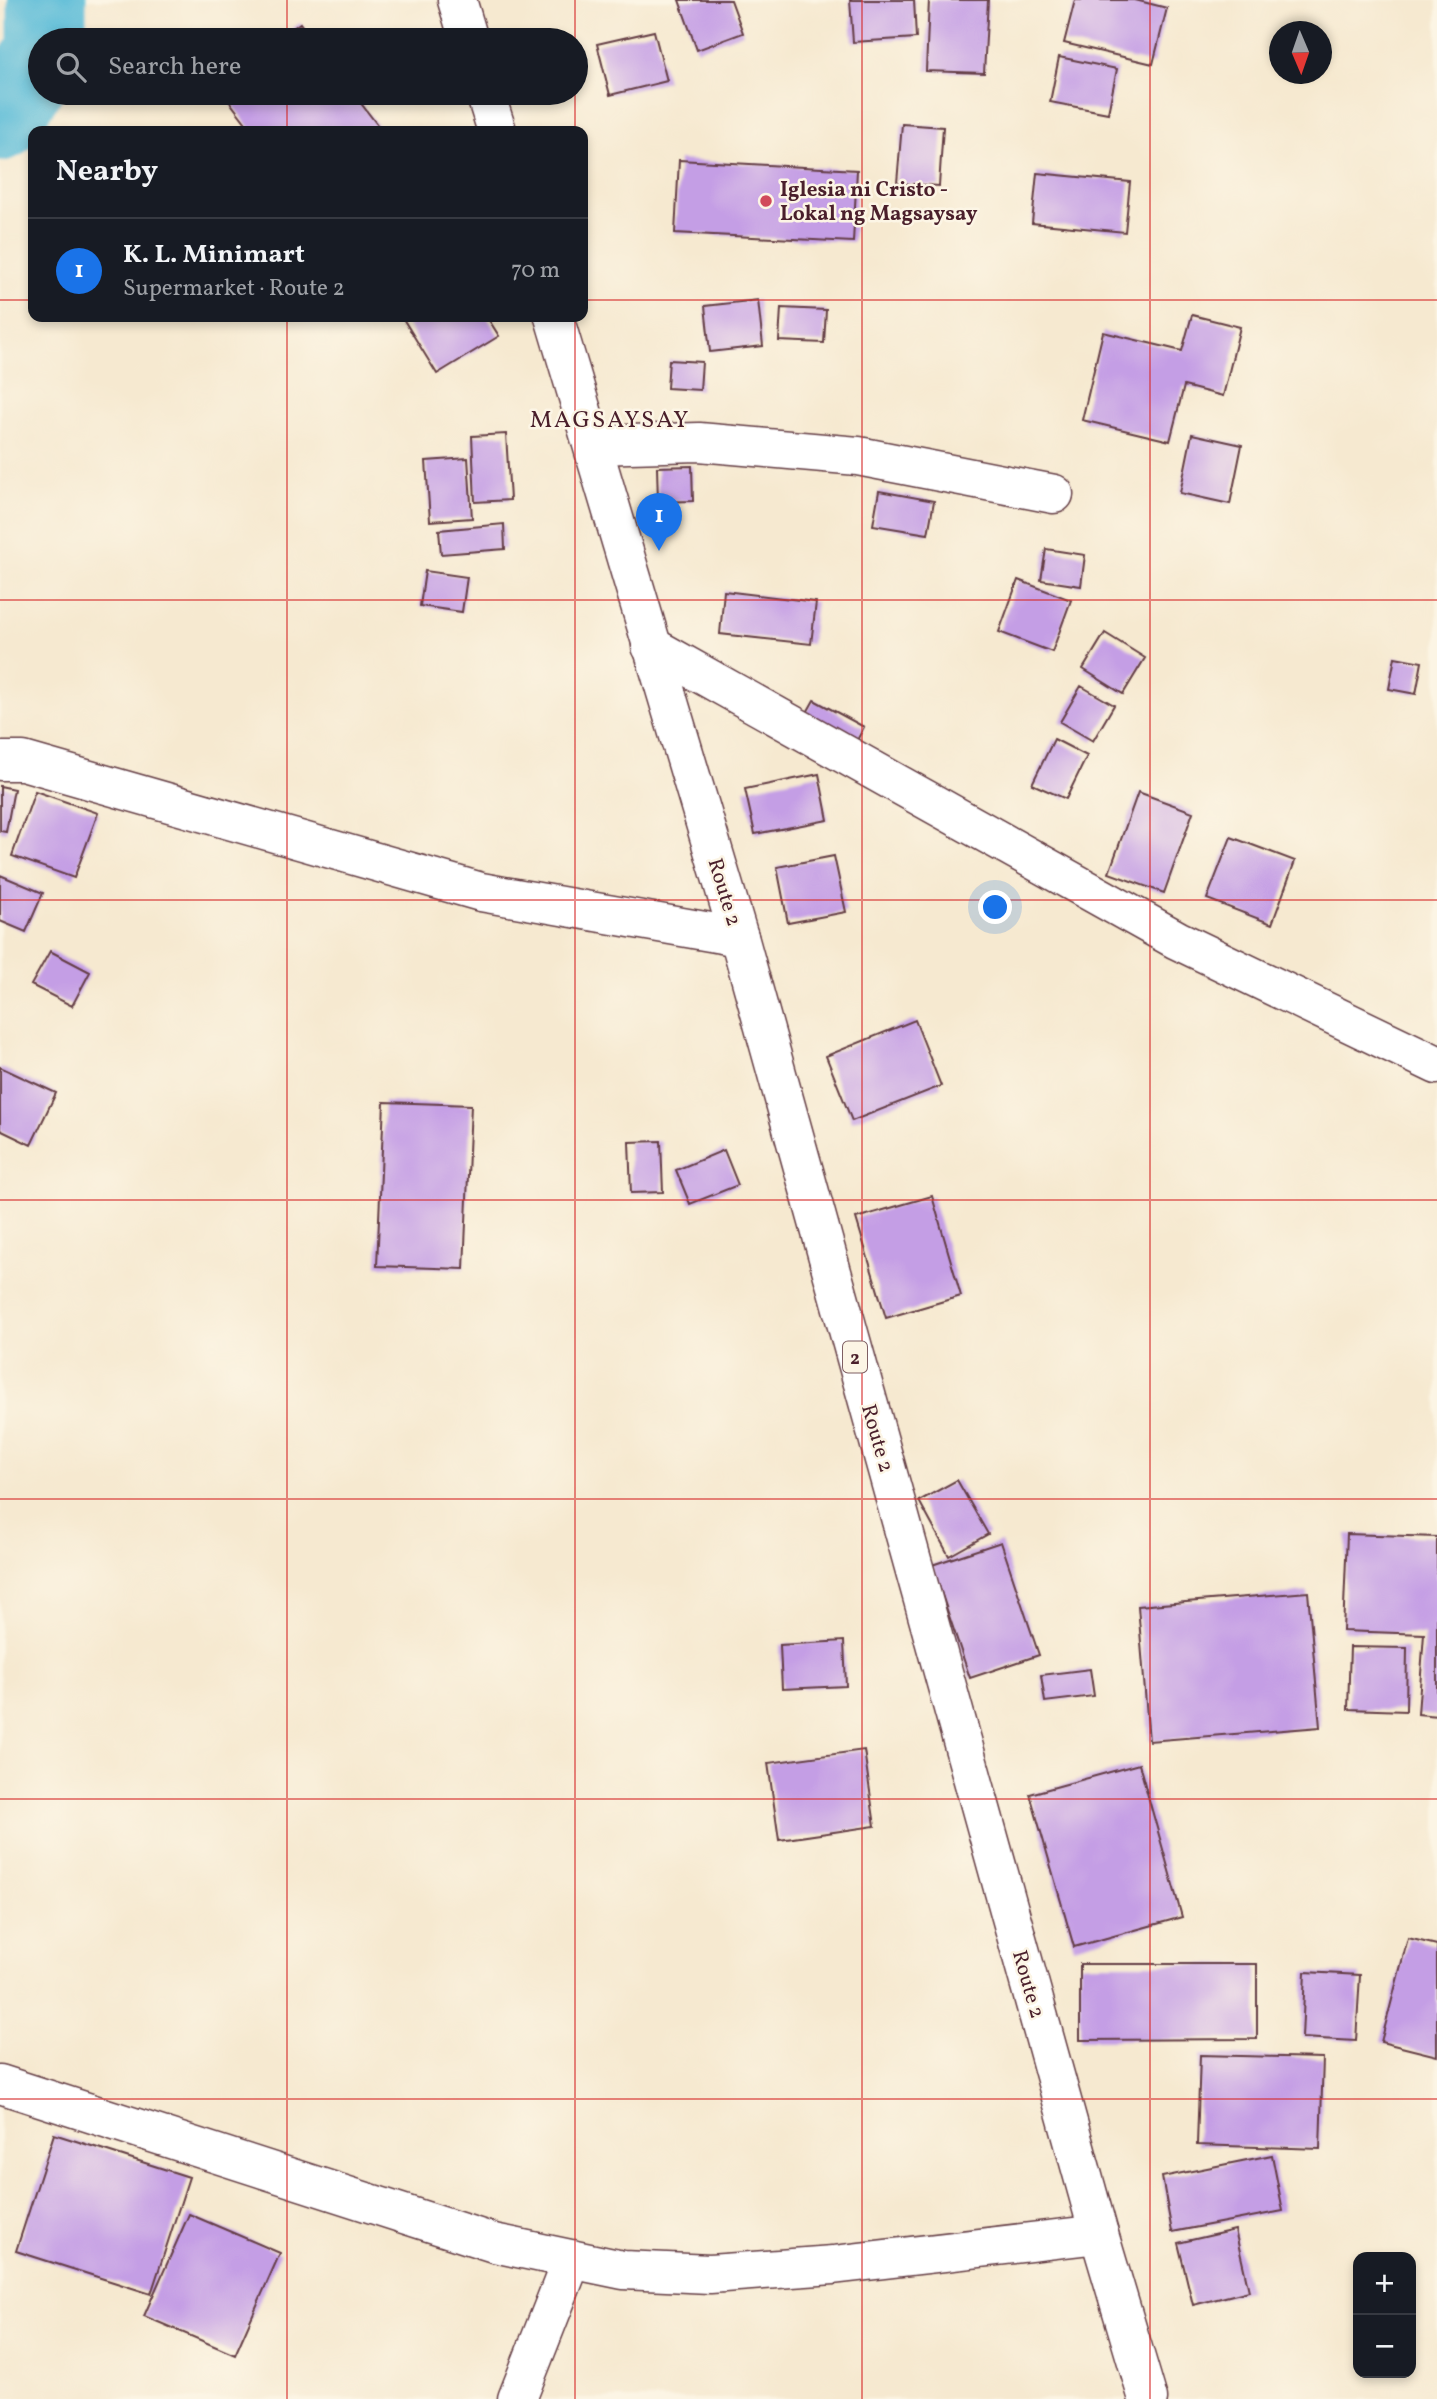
<!DOCTYPE html>
<meta charset="utf-8">
<style>
body{margin:0;font-family:Vollkorn,serif;background:#20242c;color:#f1f3f6}
.controls{position:absolute;right:21px;bottom:21px;display:grid;overflow:hidden;border-radius:14px;box-shadow:0 4px 10px #0003}
.controls button{width:63px;height:63px;display:grid;place-items:center;padding:0;border:0;border-bottom:2px solid #363941;background:#171b24;color:#f1f3f6;font:35px sans-serif}
.compass{position:absolute;left:1269px;top:21px;width:63px;height:63px;border-radius:50%;background:#171b24;box-shadow:0 4px 10px #0003;rotate:178deg}
.you{position:absolute;left:996px;top:908px;width:24px;height:24px;margin:-18px;border:5px solid #fff;border-radius:50%;background:#1a73e8;box-shadow:0 0 0 10px #1a73e833}
.badge{display:grid;place-items:center;width:46px;height:46px;border-radius:50%;background:#1a73e8;color:#fff;font-size:23px;font-weight:700}
.pin{position:absolute;translate:-50% -58px;filter:drop-shadow(0 2px 4px #0008)}
.pin::after{content:'';position:absolute;top:37px;width:24px;height:21px;background:inherit;clip-path:polygon(0 0,100% 0,50% 100%)}
.list{margin:0;padding:0;list-style:none}
h2{display:flex;justify-content:space-between;align-items:center;height:91px;margin:0;padding:0 28px;font-size:30px}
h2 small{font-size:23px;font-weight:400;color:#9ea1a6}
.list li{display:grid;grid-template-columns:46px 1fr auto;gap:21px;align-items:center;box-sizing:border-box;height:105px;padding:0 28px;border-top:2px solid #363941}
.list b{display:block;font-size:26px;white-space:nowrap}
.list p{margin:0;font-size:23px;white-space:nowrap;color:#9ea1a6}
.list em{font-size:23px;font-style:normal;color:#9ea1a6}
.icon{flex:none;width:38px;height:38px;fill:none;stroke:currentColor;stroke-width:2;stroke-linecap:round;stroke-linejoin:round}
.map{position:relative;flex:none;width:1437px;height:2399px;overflow:hidden}
.search{position:absolute;background:#171b24;box-shadow:0 4px 10px #0003;left:28px;top:28px;width:560px;height:77px;display:flex;align-items:center;gap:18px;box-sizing:border-box;padding:0 24px;border-radius:38px;color:#9ea1a6;font-size:26px}
.panel{position:absolute;background:#171b24;box-shadow:0 4px 10px #0003;left:28px;top:126px;width:560px;height:196px;border-radius:14px}
.map>svg:first-child{display:block}
.lines{fill:none;stroke-linecap:round;stroke-linejoin:round}
.river{stroke:#5abcd8;stroke-width:79}
.building{fill:#c49ee5}
.minor-casing{stroke:#643d44;stroke-width:41}
.highway-casing{stroke:#643d44;stroke-width:41}
.minor{stroke:#fff;stroke-width:38}
.highway{stroke:#fff;stroke-width:38}
.grid{fill:none;stroke:#d62828;stroke-width:2;stroke-opacity:0.55}
.poi-dot{fill:#d1495b;stroke:#fcf5e5;stroke-width:2.5}
.labels{text-anchor:middle;stroke-width:5;stroke-linejoin:round;paint-order:stroke}
.shield{fill:#fcf5e5;stroke:#7f5f63;stroke-width:2}
.shield-label{font-size:19px;font-weight:bold;fill:#4a1f2b}
.poi-label{font-size:21px;font-weight:bold;fill:#4a1f2b;stroke:#fcf5e5;text-anchor:start}
.street-label{font-size:21px;fill:#4a1f2b;stroke:#fcf5e5}
.quarter-label{font-size:24px;letter-spacing:2px;fill:#4a1f2b;stroke:#fcf5e5}
</style>
<div class="map">
<svg width="1437" height="2399" viewBox="0 0 1437 2399">
<rect width="100%" height="100%" fill="#fcf5e5"/>
<filter id="ink" filterUnits="userSpaceOnUse"><feTurbulence type="fractalNoise" baseFrequency=".0143" numOctaves="2"/><feDisplacementMap in="SourceGraphic" scale="14" xChannelSelector="R" yChannelSelector="G"/><feConvolveMatrix kernelMatrix="1 2 1 2 8 2 1 2 1" color-interpolation-filters="sRGB"/></filter>
<filter id="wash" filterUnits="userSpaceOnUse"><feTurbulence type="fractalNoise" baseFrequency=".00686" numOctaves="4" result="noise"/><feDisplacementMap in="SourceGraphic" scale="28" xChannelSelector="R" yChannelSelector="G"/><feGaussianBlur stdDeviation="1.57" result="paint"/><feColorMatrix in="noise" values="0 0 0 0 0 0 0 0 0 0 0 0 0 0 0 0 0 1.4 0 .05"/><feComposite in="paint" operator="in"/></filter>
<g filter="url(#wash)">
<rect width="100%" height="100%" fill="#f6e9d0"/>
<g class="lines">
<path class="river" d="M47,40V0
M0,122L40,61"/>
</g>
<g id="blocks">
<path class="building" d="M679,0H731L743,33L697,50Z
M850,0H914L916,38L853,42Z
M929,0H988L984,73L926,71Z
M1075,0H1135L1167,8L1153,64L1064,43Z
M300,23L313,40H277Z
M654,31L667,81L610,95L597,44Z
M1059,57L1117,69L1108,113L1050,102Z
M223,93H353L382,131H252Z
M902,124L943,127L939,186L897,183Z
M679,160L857,170L853,242L675,233Z
M1037,173L1130,182L1125,232L1032,223Z
M758,300L763,346L710,352L705,306Z
M781,308L826,310L824,343L779,341Z
M1192,315L1240,327L1223,396L1184,386L1170,441L1082,420L1103,332L1182,351Z
M402,317H487L499,336L437,374Z
M669,360L702,362L700,390L667,388Z
M506,434L510,500L475,502L472,436Z
M1192,434L1242,445L1230,504L1180,493Z
M468,458L472,518L430,521L426,461Z
M692,466L693,501L658,502L657,467Z
M879,491L934,501L928,534L873,525Z
M504,524L505,549L441,554L439,530Z
M1046,549L1085,555L1081,586L1041,580Z
M425,571L467,577L462,612L420,606Z
M1018,580L1071,600L1052,652L999,632Z
M724,591L816,602L811,644L720,634Z
M1105,633L1145,658L1123,694L1083,669Z
M1395,657L1422,662L1416,694L1389,689Z
M1081,686L1114,705L1093,741L1060,722Z
M814,700L864,727L851,752L800,725Z
M1054,739L1087,756L1066,799L1032,784Z
M819,774L828,820L755,834L745,789Z
M0,786L14,789L6,832L0,831Z
M35,791L98,813L74,878L12,856Z
M1138,792L1193,812L1164,893L1109,873Z
M1231,837L1295,861L1272,924L1207,899Z
M834,856L846,912L788,923L777,867Z
M0,875L43,893L26,932L0,921Z
M50,951L90,972L72,1006L31,985Z
M915,1020L941,1086L852,1121L826,1056Z
M0,1067L56,1093L31,1145L0,1130Z
M384,1102L471,1105L464,1269L377,1266Z
M661,1141L663,1192L631,1193L629,1142Z
M724,1150L738,1185L690,1204L676,1170Z
M932,1196L961,1296L886,1318L856,1218Z
M957,1480L988,1534L949,1556L919,1501Z
M1347,1534L1437,1537V1716L1418,1714L1424,1634L1343,1631Z
M1001,1542L1039,1655L970,1678L932,1565Z
M1308,1592L1320,1727L1149,1741L1138,1606Z
M844,1641L846,1686L782,1689L780,1645Z
M1350,1647L1407,1648L1406,1711L1348,1709Z
M1090,1669L1094,1696L1045,1702L1041,1675Z
M864,1750L875,1826L779,1840L768,1763Z
M1139,1764L1182,1917L1074,1947L1030,1794Z
M1408,1938L1437,1945V2056L1381,2042Z
M1080,1964H1257V2039L1080,2040Z
M1305,1972L1360,1975L1356,2041L1302,2038Z
M1200,2055L1323,2058L1320,2149L1197,2145Z
M54,2134L189,2177L151,2294L16,2251Z
M1272,2155L1283,2211L1172,2232L1162,2177Z
M189,2214L280,2253L235,2355L144,2316Z
M1235,2230L1249,2291L1193,2305L1178,2243Z"/>
</g>
</g>
<g filter="url(#ink)">
<use href="#blocks" fill-opacity="0" stroke="#643d44" stroke-width="2"/>
<g class="lines">
<defs>
<path id="minor" d="M594,445L699,442L858,456L1054,494
M651,646L1177,940L1437,1065
M0,761H23L481,892L739,937
M0,2084L494,2243L623,2270L710,2274L833,2265L1099,2234
M517,2399L572,2259"/>
<path id="highway" d="M457,0L469,40
M485,93L497,131
M554,317L739,937L1099,2234L1148,2399"/>
</defs>
<use href="#minor" class="minor-casing"/>
<use href="#highway" class="highway-casing"/>
<use href="#minor" class="minor"/>
<use href="#highway" class="highway"/>
</g>
</g>
<path class="grid" d="M287,0V40M575,0V40M862,0V2399M1150,0V2399M287,93V131M575,93V131M0,300H33M583,300H1437M287,317V2399M575,317V2399M0,600H1437M0,900H1437M0,1200H1437M0,1499H1437M0,1799H1437M0,2099H1437"/>
<circle class="poi-dot" cx="766" cy="201" r="7"/>
<g class="labels">
<rect class="shield" x="843" y="1341.5" width="24" height="31" rx="5"/>
<g class="shield-label">
<text x="855" y="1364">2</text>
</g>
<g class="poi-label">
<text x="780" y="196">Iglesia ni Cristo -<tspan x="780" dy="24">Lokal ng Magsaysay</tspan></text>
</g>
<g class="street-label">
<text transform="translate(725 892) rotate(73)" y="7">Route 2</text>
<text transform="translate(878 1438) rotate(74)" y="7">Route 2</text>
<text transform="translate(1029 1984) rotate(74)" y="7">Route 2</text>
</g>
<g class="quarter-label">
<text x="610" y="427">MAGSAYSAY</text>
</g>
</g>
</svg>
<div class="controls">
<button>+</button>
<button>−</button>
</div>
<svg class="compass" viewBox="-18 -18 36 36"><path d="M0-13l5 13h-10z" fill="#e53935"/><path d="M0 13l5-13h-10z" fill="#9ea1a6"/></svg>
<div class="you"></div>
<div class="pin badge" style="left:659px;top:551px">1</div>
<div class="search"><svg class="icon" aria-label="search" viewBox="0 0 24 24"><circle cx="10" cy="10" r="6"/><path d="M15 15l6 6"/></svg>Search here</div>
<section class="panel">
<h2>Nearby<small></small></h2>
<ul class="list">
<li><span class="badge">1</span><div><b>K. L. Minimart</b><p>Supermarket · Route 2</p></div><em>70 m</em></li>
</ul>
</section>
</div>
